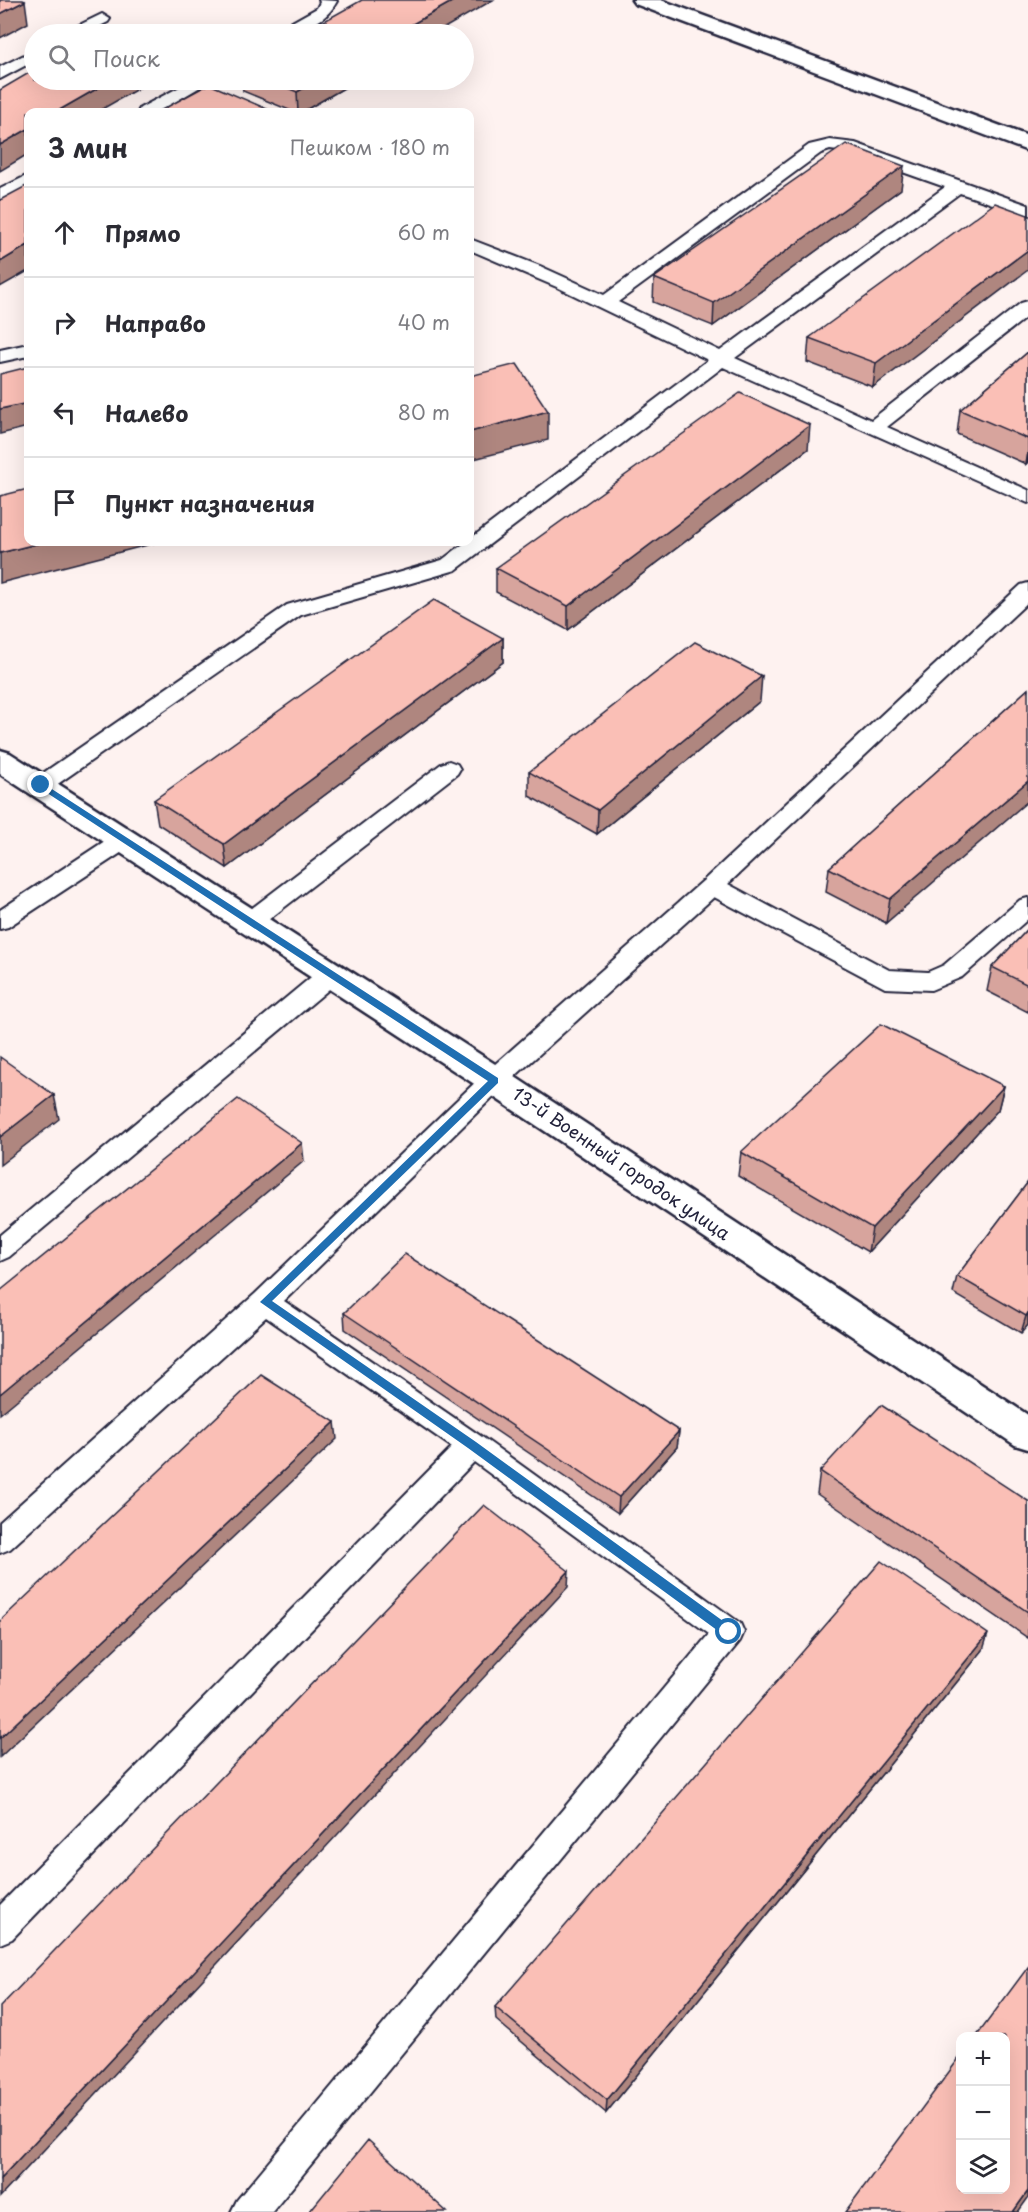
<!DOCTYPE html>
<html lang="ru">
<meta charset="utf-8">
<style>
body{margin:0;font-family:"Playpen Sans",sans-serif;background:#f2f2f3;color:#2b2b33}
.controls{position:absolute;right:18px;bottom:18px;display:grid;overflow:hidden;border-radius:12px;box-shadow:0 6px 24px #0002}
.controls button{width:54px;height:54px;display:grid;place-items:center;padding:0;border:0;border-bottom:2px solid #e1e1e2;background:#fff;color:#2b2b33;font:30px sans-serif}
.stop{position:absolute;width:18px;height:18px;margin:-14px;border:4px solid #1f6fb2;border-radius:50%;background:#fff}
.stop.end{background:#1f6fb2;border-color:#fff;box-shadow:0 2px 6px #0008}
.list{margin:0;padding:0;list-style:none}
h2{display:flex;justify-content:space-between;align-items:center;height:78px;margin:0;padding:0 24px;font-size:26px}
h2 small{font-size:20px;font-weight:400;color:#7c7c81}
.list li{display:grid;grid-template-columns:39px 1fr auto;gap:18px;align-items:center;box-sizing:border-box;height:90px;padding:0 24px;border-top:2px solid #e1e1e2}
.list b{display:block;font-size:22px;white-space:nowrap}
.list em{font-size:20px;font-style:normal;color:#7c7c81}
.icon{flex:none;width:33px;height:33px;fill:none;stroke:currentColor;stroke-width:2;stroke-linecap:round;stroke-linejoin:round}
.map{position:relative;flex:none;width:1028px;height:2212px;overflow:hidden}
.search{position:absolute;background:#fff;box-shadow:0 6px 24px #0002;left:24px;top:24px;width:450px;height:66px;display:flex;align-items:center;gap:15px;box-sizing:border-box;padding:0 21px;border-radius:33px;color:#7c7c81;font-size:22px}
.panel{position:absolute;background:#fff;box-shadow:0 6px 24px #0002;left:24px;top:108px;width:450px;height:438px;border-radius:12px}
.map>svg:first-child{display:block}
.lines{fill:none;stroke-linecap:round;stroke-linejoin:round}
.lane-casing{stroke:#22223b;stroke-width:4}
.street-casing{stroke:#22223b;stroke-width:5}
.lane{fill:#fff;fill-rule:evenodd}
.street{fill:#fff;fill-rule:evenodd}
.wall{fill:#d7a49d;stroke:#22223b;stroke-width:1.5}
.shaded-wall{fill:#af867f;stroke:#22223b;stroke-width:1.5}
.building{fill:#fabfb6;stroke:#22223b;stroke-width:1.5}
.route{fill:#1f6fb2}
.labels{text-anchor:middle;stroke-width:4.5;stroke-linejoin:round;paint-order:stroke}
.street-label{font-size:18px;fill:#22223b;stroke:#fff}
</style>
<div class="map">
<svg width="1028" height="2212" viewBox="0 0 1028 2212">
<rect width="100%" height="100%" fill="#fef2f0"/>
<filter id="ink" filterUnits="userSpaceOnUse"><feTurbulence type="fractalNoise" baseFrequency=".0167" numOctaves="2"/><feDisplacementMap in="SourceGraphic" scale="12" xChannelSelector="R" yChannelSelector="G"/><feConvolveMatrix kernelMatrix="1 2 1 2 8 2 1 2 1" color-interpolation-filters="sRGB"/></filter>
<g filter="url(#ink)">
<g class="lines">
<defs>
<path id="lane" d="M319,0L337,1C326,23 298,34 274,34L276,31L317,8L320,2Z
M102,14L110,19L108,22L84,34H65L67,31Z
M34,50V61L0,79V67Z
M193,80H212L158,112H138L140,108Z
M830,140L855,143L1028,205V216L960,193L735,358L871,420L1021,303L1028,301V316L887,427L1028,490V503L723,367L456,570L301,615L49,790L41,793L33,790L30,785L33,780L287,605L442,560L708,360L559,288L470,250V239L540,266L604,295L809,145ZM830,150L846,152L945,187L720,351L618,302L821,153Z
M28,175V187L0,201V189Z
M28,344V356L0,362V350Z
M1028,583V602L728,884L889,970L928,972L944,965L1020,900L1028,898V919L962,977L931,990L885,988L714,897L503,1087L284,1301L482,1437L740,1623L744,1632L740,1641L272,2212H231L237,2200L709,1634L474,1462L12,1939L0,1944V1905L452,1447L266,1317L10,1549L0,1553V1522L255,1294L485,1073L704,880L1021,585Z
M449,761L457,764L460,769L457,774L259,927L251,929L243,927L239,921L243,915L441,764Z
M125,831L133,833L137,839L133,845L8,927L0,929V910L117,833Z
M331,965L340,968L343,974L340,980L9,1257L0,1261V1235L322,968Z"/>
<path id="street" d="M632,0H661L1028,136V151L635,4Z
M0,750L10,753L506,1071L1028,1415V1449L1015,1445L482,1089L0,774Z"/>
</defs>
<use href="#lane" class="lane-casing"/>
<use href="#street" class="street-casing"/>
<use href="#lane" class="lane"/>
<use href="#street" class="street"/>
</g>
<path class="wall" d="M242,80H358L302,112H294L243,91Z
M901,189L713,326L653,302L654,278Z
M1028,215L873,387L807,362L809,338Z
M1028,352V462L1026,464L957,434L960,410Z
M808,449L568,630L496,592V568Z
M503,638V662L227,868L158,824L154,800Z
M1028,689L886,923L826,892L829,868Z
M760,701L597,834L529,796V772Z
M1028,929V1012L987,991L992,967Z
M1004,1086L998,1110L868,1252L738,1176L741,1152Z
M1028,1182V1325L1021,1333L953,1293L957,1276Z
M344,1313L679,1431L677,1447L618,1513L345,1329Z
M820,1471L1028,1501V1638L817,1494Z
M983,1650L606,2113L496,2020L495,2007Z"/>
<path class="shaded-wall" d="M455,0H493L434,34H395Z
M25,1L28,23L0,38V14Z
M112,80H153L97,112H56Z
M318,80H358L302,112H298L297,92Z
M28,129V154L0,171V145Z
M904,166L901,189L713,326L714,303Z
M28,245V271L0,287V262Z
M1028,250V270L873,387L876,363Z
M28,403V427L0,434V409Z
M548,411V440L470,460V432Z
M810,425L808,449L568,630V606Z
M1028,451V462L1026,464Z
M44,542H159L0,583V553Z
M503,638V662L227,868L224,844Z
M762,676L760,701L597,834L598,810Z
M1028,781V801L886,923L890,899Z
M1004,1086L998,1110L868,1252L872,1228Z
M54,1095L59,1119L0,1165V1137Z
M302,1143L304,1161L0,1414V1394Z
M1028,1313V1325L1021,1333L1026,1316Z
M335,1422L337,1439L0,1757V1738Z
M679,1431L677,1447L618,1513L619,1497Z
M569,1571L568,1587L0,2197V2179Z
M988,1634L983,1650L606,2113L607,2100Z
M1028,2191V2198L1018,2212H1013Z"/>
<path class="building" d="M0,0H23L25,1L0,14Z
M362,0H455L395,34H301Z
M34,70V80H112L56,112H28V129L0,145V90Z
M268,80H318L297,92Z
M209,84L267,109L261,112H158Z
M846,144L904,166L714,303L654,278Z
M28,185V245L0,262V200Z
M995,203L1028,215V250L876,363L809,338Z
M1028,352V439L960,410Z
M517,364L548,411L470,432V376Z
M28,367V403L0,409V374Z
M740,393L810,425L568,606L496,568Z
M28,489V542H44L0,553V496Z
M434,600L503,638L224,844L154,800Z
M695,642L762,676L598,810L529,772Z
M1028,689V781L890,899L829,868Z
M1028,929V985L992,967Z
M881,1024L1004,1086L872,1228L741,1152Z
M0,1057L54,1095L0,1137Z
M238,1099L302,1143L0,1394V1291Z
M1028,1182V1313L1026,1316L957,1276Z
M405,1254L679,1431L619,1497L344,1313Z
M261,1375L335,1422L0,1738V1621Z
M881,1405L1028,1501V1612L820,1471Z
M484,1505L569,1571L0,2179V2007Z
M881,1561L988,1634L607,2100L495,2007Z
M1028,1967V2191L1013,2212H845L960,2057V2190H1005V2037H976Z
M368,2140L447,2212H309Z"/>
</g>
<path class="route" d="M41,782L498,1078V1083L272,1301L476,1442L734,1629V1636H725L468,1448L260,1302L488,1081L38,787L36,785Z"/>
<g class="labels">
<g class="street-label">
<text transform="translate(621 1164) rotate(34)" y="6">13-й Военный городок улица</text>
</g>
</g>
</svg>
<div class="controls">
<button>+</button>
<button>−</button>
<button><svg class="icon" aria-label="layers" viewBox="0 0 24 24"><path d="M12 4l9 5-9 5-9-5zM3 14l9 5 9-5"/></svg></button>
</div>
<div class="stop" style="left:729px;top:1632px"></div>
<div class="stop end" style="left:41px;top:785px"></div>
<div class="search"><svg class="icon" aria-label="search" viewBox="0 0 24 24"><circle cx="10" cy="10" r="6"/><path d="M15 15l6 6"/></svg>Поиск</div>
<section class="panel">
<h2>3 мин<small>Пешком · 180 m</small></h2>
<ul class="list">
<li><svg class="icon" aria-label="ahead" viewBox="0 0 24 24"><path d="M12 20V5M6 11l6-6 6 6"/></svg><div><b>Прямо</b></div><em>60 m</em></li>
<li><svg class="icon" aria-label="right" viewBox="0 0 24 24"><path d="M7 20v-9h11M14 6l5 5-5 5"/></svg><div><b>Направо</b></div><em>40 m</em></li>
<li><svg class="icon" aria-label="left" viewBox="0 0 24 24"><path d="M17 20v-9H6M10 6l-5 5 5 5"/></svg><div><b>Налево</b></div><em>80 m</em></li>
<li><svg class="icon" aria-label="arrive" viewBox="0 0 24 24"><path d="M6 21V4h12l-3 4 3 4H6"/></svg><div><b>Пункт назначения</b></div></li>
</ul>
</section>
</div>
